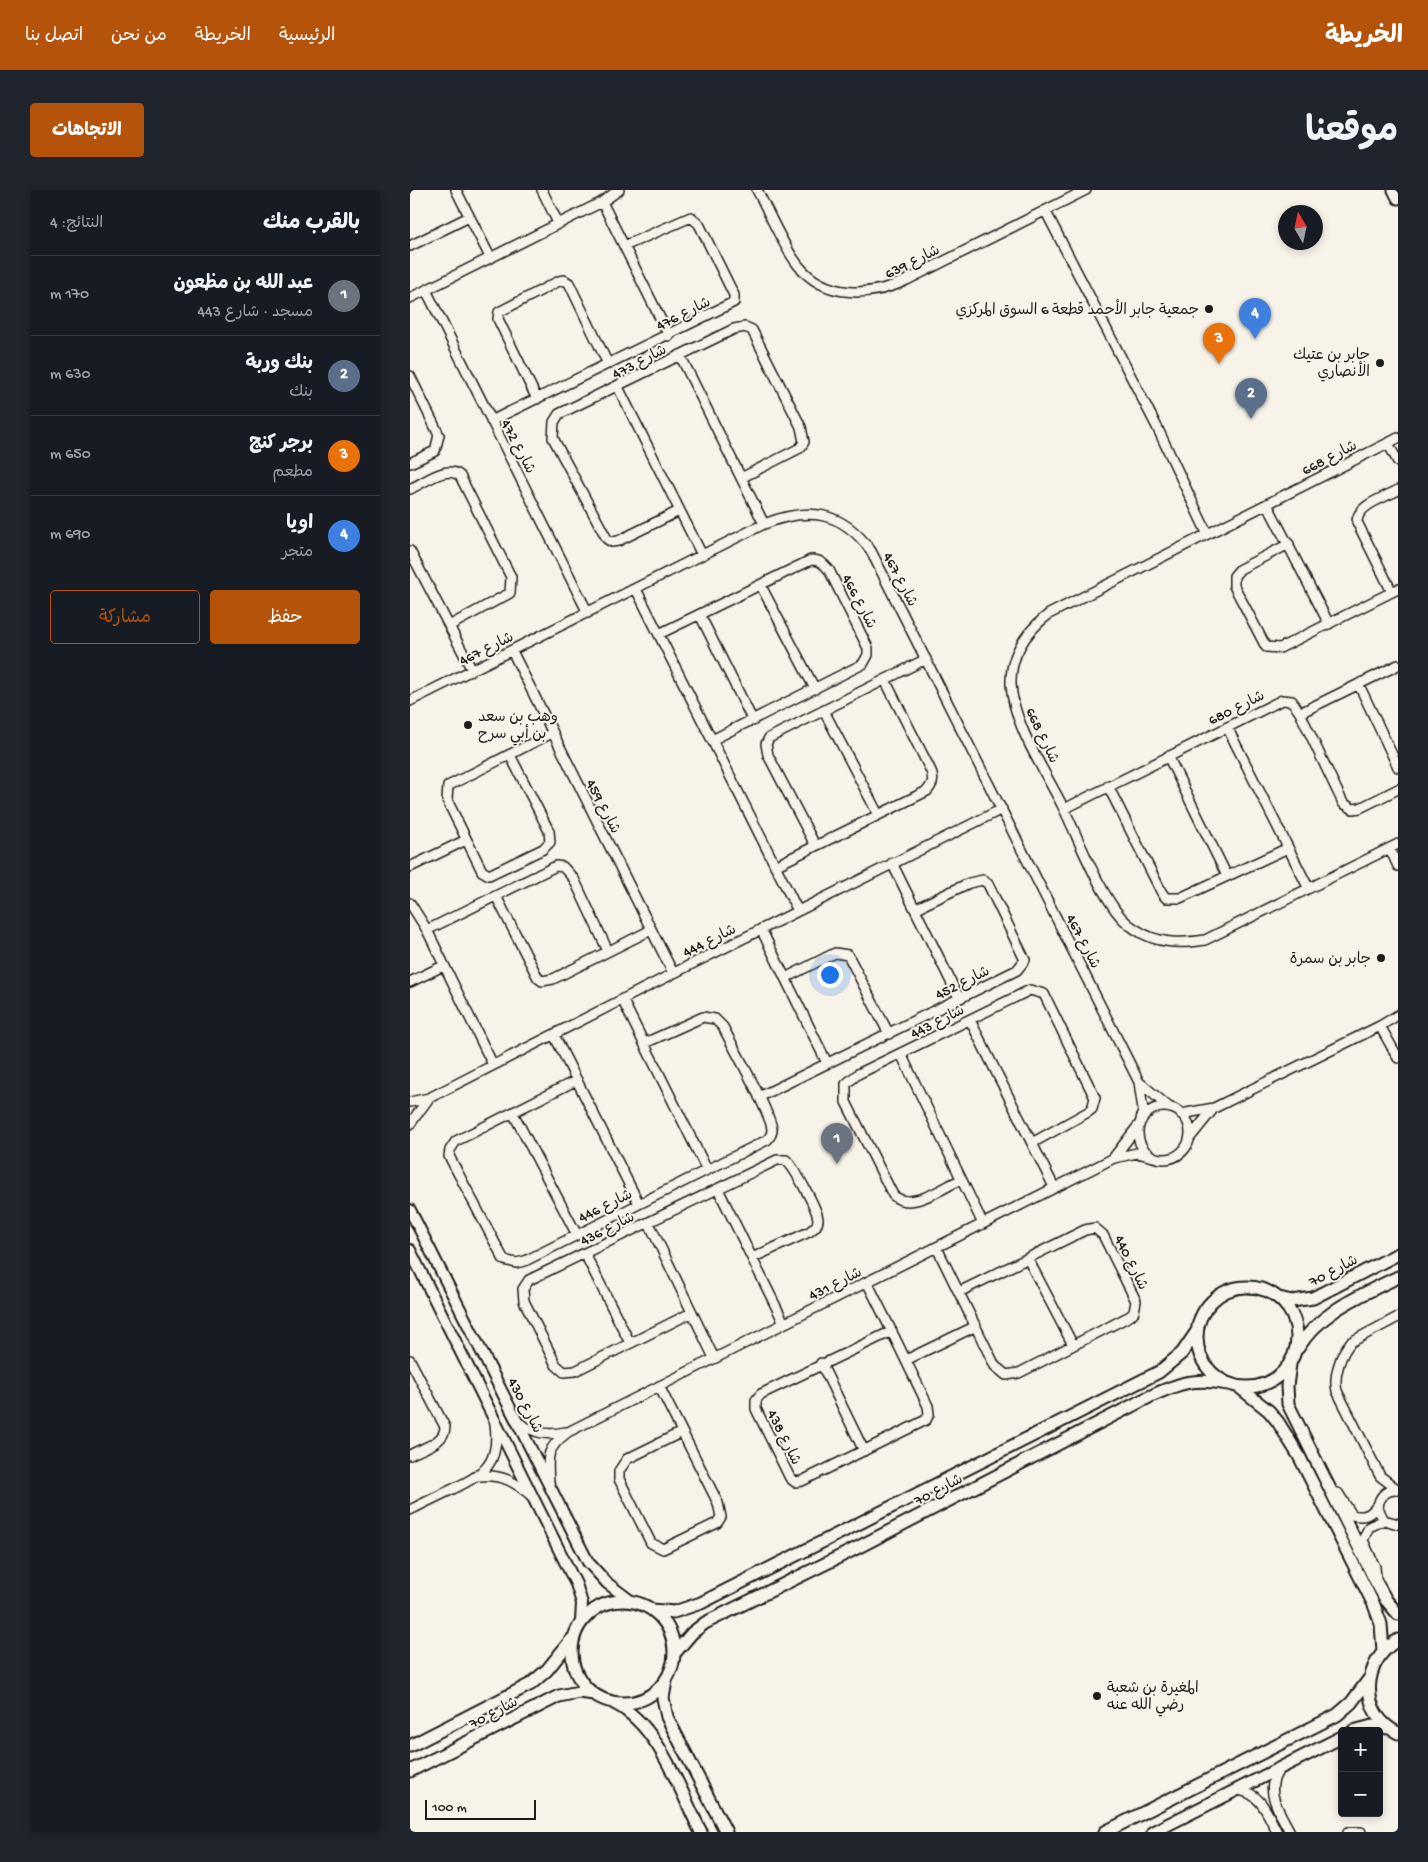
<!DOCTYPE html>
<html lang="ar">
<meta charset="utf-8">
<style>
body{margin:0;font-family:"Gochi Hand","Playpen Sans Arabic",sans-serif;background:#20242c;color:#f1f3f6;direction:rtl}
.controls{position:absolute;right:15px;bottom:15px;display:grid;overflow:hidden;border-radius:5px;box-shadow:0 2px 8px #0003}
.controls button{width:45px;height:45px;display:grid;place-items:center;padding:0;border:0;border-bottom:1px solid #363941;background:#171b24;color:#f1f3f6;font:25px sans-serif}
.compass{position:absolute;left:868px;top:15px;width:45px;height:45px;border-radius:50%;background:#171b24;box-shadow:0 2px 8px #0003;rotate:351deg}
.scale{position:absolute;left:15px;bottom:12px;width:111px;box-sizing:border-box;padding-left:5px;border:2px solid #1c1c1c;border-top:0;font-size:14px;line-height:18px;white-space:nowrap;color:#1c1c1c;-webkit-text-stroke:4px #f7f3e8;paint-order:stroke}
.you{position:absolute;left:419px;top:784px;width:18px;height:18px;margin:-12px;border:4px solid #fff;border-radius:50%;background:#1a73e8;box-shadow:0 0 0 8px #1a73e833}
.badge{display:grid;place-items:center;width:32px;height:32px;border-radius:50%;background:#b45309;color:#fff;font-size:16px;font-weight:700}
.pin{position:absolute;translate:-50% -41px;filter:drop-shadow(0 1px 2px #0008)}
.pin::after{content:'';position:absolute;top:26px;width:18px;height:15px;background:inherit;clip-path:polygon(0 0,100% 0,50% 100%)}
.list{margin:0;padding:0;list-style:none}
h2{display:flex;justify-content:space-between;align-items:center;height:65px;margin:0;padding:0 20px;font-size:21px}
h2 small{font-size:16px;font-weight:400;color:#9ea1a6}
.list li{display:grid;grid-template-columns:32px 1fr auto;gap:15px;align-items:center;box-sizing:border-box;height:80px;padding:0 20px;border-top:1px solid #363941}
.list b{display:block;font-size:19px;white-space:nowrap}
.list p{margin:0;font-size:16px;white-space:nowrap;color:#9ea1a6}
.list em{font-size:16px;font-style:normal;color:#9ea1a6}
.actions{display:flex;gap:10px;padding:15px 20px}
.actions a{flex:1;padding:11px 0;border:1px solid #b45309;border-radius:5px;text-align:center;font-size:18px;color:#b45309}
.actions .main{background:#b45309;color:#fff}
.map{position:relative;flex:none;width:988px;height:1642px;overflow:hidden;direction:ltr;border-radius:5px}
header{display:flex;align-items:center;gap:30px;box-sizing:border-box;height:70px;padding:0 25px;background:#b45309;color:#fff}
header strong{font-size:24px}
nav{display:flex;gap:28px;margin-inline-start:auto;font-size:18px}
.intro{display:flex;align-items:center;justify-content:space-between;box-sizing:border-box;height:120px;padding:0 30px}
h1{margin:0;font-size:35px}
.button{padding:12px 22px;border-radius:5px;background:#b45309;color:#fff;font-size:18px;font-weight:700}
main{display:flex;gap:30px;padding:0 30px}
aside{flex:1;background:#171b24;border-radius:5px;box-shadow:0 2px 8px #0003}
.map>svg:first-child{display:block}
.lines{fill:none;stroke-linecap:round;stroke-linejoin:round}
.minor-casing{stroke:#1c1c1c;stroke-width:12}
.tertiary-casing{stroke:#1c1c1c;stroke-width:14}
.secondary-casing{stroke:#1c1c1c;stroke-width:15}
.minor{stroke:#f7f3e8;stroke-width:9}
.tertiary{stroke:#f7f3e8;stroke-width:10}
.secondary{stroke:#f7f3e8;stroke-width:11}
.poi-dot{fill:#1c1c1c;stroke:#f7f3e8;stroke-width:2}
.labels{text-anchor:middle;stroke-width:4;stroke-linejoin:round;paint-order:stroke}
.street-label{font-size:15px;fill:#1c1c1c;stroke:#f7f3e8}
.poi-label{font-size:15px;fill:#1c1c1c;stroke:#f7f3e8;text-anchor:end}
</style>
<header>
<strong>الخريطة</strong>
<nav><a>الرئيسية</a><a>الخريطة</a><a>من نحن</a><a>اتصل بنا</a></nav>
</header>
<div class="intro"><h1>موقعنا</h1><a class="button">الاتجاهات</a></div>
<main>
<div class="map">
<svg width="988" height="1642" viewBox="0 0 988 1642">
<rect width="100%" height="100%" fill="#f7f3e8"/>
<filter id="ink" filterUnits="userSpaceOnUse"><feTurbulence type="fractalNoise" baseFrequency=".02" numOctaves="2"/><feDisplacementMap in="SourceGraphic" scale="10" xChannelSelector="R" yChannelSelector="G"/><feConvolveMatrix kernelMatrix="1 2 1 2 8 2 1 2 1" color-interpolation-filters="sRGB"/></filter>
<g filter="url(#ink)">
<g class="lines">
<defs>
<path id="minor" d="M46,0L80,67
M132,0L148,33
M347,0C360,24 371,53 388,75C415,109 461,107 497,90L676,0
M192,12L259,146
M636,22L747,237L797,343
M0,56L59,27
M16,100L178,423
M0,108L192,12L209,0
M270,165L354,334
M0,186L29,245L25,261L0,273
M208,197L292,365
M127,209L88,129L89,122L149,91L154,90L159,93L198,174
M81,231L324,112V105L289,34L281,27L214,56
M988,248L639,424C617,441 600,464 601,494C603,536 636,582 654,619C669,650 681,683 700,712C706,722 715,733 725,739C747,754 770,754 795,750L988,654
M978,253L988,272
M0,299C14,293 37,274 50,286L101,387L100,403L39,436
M857,314L919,434
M269,321L208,351L202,352L197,349L143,248L144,232L149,224L324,139L335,137L342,140L391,237L394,252L390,258L331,288
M879,354L830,379L824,386V396L856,457L870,458L988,399
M0,361L62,480
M351,396L405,499
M226,399L388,721
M982,402L947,332C947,315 974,308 988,300
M290,425L343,531
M249,444L401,370C410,370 413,373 419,380L458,458V465L453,474L302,550
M102,461L263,783
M949,495L988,577
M0,511L354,334C398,317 432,320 461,361L729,892L733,920L731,930
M414,521L468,624
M890,523L988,475
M817,537L898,697
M100,565L139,641L140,652L133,659L79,685L72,681L37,610L38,596L142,543
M758,566L817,686
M698,596L752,703L756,708H770L878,658
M654,619L872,510L882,511L890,523L933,613L943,619L950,618L988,599
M405,655L358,565L356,554L359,548L516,469
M980,659L988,676
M482,673L549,808
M365,676L517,601C523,594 524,590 521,581L475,490
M0,677L56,650
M86,706L128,788L132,791L143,789L241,740
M0,713L17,740L83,875
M351,739L417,873
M17,740L146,676L153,677L164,689L198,761
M375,788L425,763L438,765L479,844
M0,792L33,776
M212,809L297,980
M560,830L644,997
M970,836L988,868
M144,845L229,1014
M491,864L573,1034
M167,890L46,951L40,960L39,966L94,1070L106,1073L115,1071L357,950C360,947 362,944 362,940C362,925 322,855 313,837L305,829L293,827L235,853
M729,892L760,918
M349,907L607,780L615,770L578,694L573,690L559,693L505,719
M0,912L19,908L276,777L592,619
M728 943a26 26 0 1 1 52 0a26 26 0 1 1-52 0Z
M103,923L167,1045
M771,924L804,918L970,836L988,825
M0,934L19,908
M779,949L804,918
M704,967L728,936
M550,990C532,998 500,1022 483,1005L436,912V894L448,884L620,800L634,804L685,908L682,919L678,922L622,953
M308,999L374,1133
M239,1033L304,1168
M527,1058L585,1176L596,1185L609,1183L720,1126L724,1122L726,1111L693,1045L685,1038L675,1040L549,1102
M175,1064L220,1153
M618,1069L663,1155
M457,1092C478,1133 498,1175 518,1216L519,1224L516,1230L392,1291L385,1292L380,1288L346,1219V1210L351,1204L482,1141
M281,1123L165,1181L154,1182L146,1175L114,1111L113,1099L119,1090L367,970H376C384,977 407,1018 408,1029C408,1036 404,1038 399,1042L342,1068
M988,1127L941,1152C931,1163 923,1186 927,1201L970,1286L988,1300
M0,1170L35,1237C35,1253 12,1258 0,1265
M496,1170L566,1136
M411,1173L454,1261
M249,1196L308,1313L311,1327L307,1333L253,1359L241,1353L209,1289V1281L217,1269L272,1242
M109,1233C125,1243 136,1246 155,1242
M69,1286C93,1284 105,1292 123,1307
M139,1292C137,1267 136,1258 158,1242L704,968L727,963L743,967
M988,1300C976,1299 968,1307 968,1319L974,1330L988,1334
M928,1303L942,1325C955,1328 960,1325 968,1315
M0,1320C14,1313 28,1306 43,1299C75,1283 90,1274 85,1234
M966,1389L965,1377L953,1350L959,1337L974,1330
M869,1580C853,1601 870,1622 880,1642
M828,1600C851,1603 857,1623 867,1642
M938,1642H951"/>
<path id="tertiary" d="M0,1020L178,1372L197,1393L221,1411
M0,1060L166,1394L172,1413L171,1432"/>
<path id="secondary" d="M984,0L988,8
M787 1147a50 50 0 1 1 100 0a50 50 0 1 1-100 0Z
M869,1108L882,1111L903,1108L988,1064
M888,1158C911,1121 950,1106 988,1087
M880,1174L877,1196L878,1214L965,1390L976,1410L988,1424
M829,1197L859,1221L868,1232L889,1266L964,1415L971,1434L973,1461
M162 1462a51 51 0 1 1 102 0a51 51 0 1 1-102 0Z
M242,1420L264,1422L291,1413L749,1182L772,1163L787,1141
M988,1450C952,1470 948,1524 988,1543
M264,1464L282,1443L295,1433L437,1363L739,1207C769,1193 785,1187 818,1194
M256,1491L253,1508L257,1527L316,1642
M204,1513C249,1535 269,1599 291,1642
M943,1541L962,1536L979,1538
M0,1556L121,1494L137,1480L162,1449
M0,1581L149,1506L169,1502L184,1504
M695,1642L927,1525L941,1513L959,1489
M743,1642L932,1547"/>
</defs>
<use href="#minor" class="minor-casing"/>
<use href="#tertiary" class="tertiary-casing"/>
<use href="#secondary" class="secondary-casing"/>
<use href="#minor" class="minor"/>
<use href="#tertiary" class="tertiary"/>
<use href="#secondary" class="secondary"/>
</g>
</g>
<g class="poi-dot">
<circle cx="799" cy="119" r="5"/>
<circle cx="970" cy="173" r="5"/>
<circle cx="58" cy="535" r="5"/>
<circle cx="971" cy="768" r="5"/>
<circle cx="687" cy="1506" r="5"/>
</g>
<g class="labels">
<g class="street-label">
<text transform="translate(502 71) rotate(-26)" y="5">شارع 639</text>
<text transform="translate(273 123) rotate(-26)" y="5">شارع 476</text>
<text transform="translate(229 171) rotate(-27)" y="5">شارع 473</text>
<text transform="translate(109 256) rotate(63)" y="5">شارع 472</text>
<text transform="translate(919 267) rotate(-27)" y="5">شارع 668</text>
<text transform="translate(491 389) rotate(63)" y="5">شارع 467</text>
<text transform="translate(450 411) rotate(63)" y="5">شارع 466</text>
<text transform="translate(76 458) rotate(-26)" y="5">شارع 467</text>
<text transform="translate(826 517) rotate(-26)" y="5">شارع 680</text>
<text transform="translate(633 545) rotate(65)" y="5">شارع 668</text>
<text transform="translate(194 616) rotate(63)" y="5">شارع 459</text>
<text transform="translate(299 750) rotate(-26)" y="5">شارع 444</text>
<text transform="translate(674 751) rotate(63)" y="5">شارع 467</text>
<text transform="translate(552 792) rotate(-26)" y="5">شارع 452</text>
<text transform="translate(527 831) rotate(-26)" y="5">شارع 443</text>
<text transform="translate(195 1015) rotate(-26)" y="5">شارع 446</text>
<text transform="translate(197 1038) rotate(-26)" y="5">شارع 436</text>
<text transform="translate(722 1072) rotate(64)" y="5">شارع 440</text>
<text transform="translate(923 1080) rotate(-27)" y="5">شارع 70</text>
<text transform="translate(425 1093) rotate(-26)" y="5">شارع 431</text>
<text transform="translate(116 1215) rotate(63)" y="5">شارع 430</text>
<text transform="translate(375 1247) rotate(64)" y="5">شارع 438</text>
<text transform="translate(528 1299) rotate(-27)" y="5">شارع 70</text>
<text transform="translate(83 1522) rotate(-27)" y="5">شارع 70</text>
</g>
<g class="poi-label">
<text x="789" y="124">جمعية جابر الأحمد قطعة 6 السوق المركزي</text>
<text x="960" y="169">جابر بن عتيك<tspan x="960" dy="17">الأنصاري</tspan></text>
<text x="68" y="531" text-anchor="start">وهب بن سعد<tspan x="68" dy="17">بن أبي سرح</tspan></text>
<text x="961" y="773">جابر بن سمرة</text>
<text x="697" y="1502" text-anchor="start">المغيرة بن شعبة<tspan x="697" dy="17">رضي الله عنه</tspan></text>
</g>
</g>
</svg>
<div class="controls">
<button>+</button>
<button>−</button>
</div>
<svg class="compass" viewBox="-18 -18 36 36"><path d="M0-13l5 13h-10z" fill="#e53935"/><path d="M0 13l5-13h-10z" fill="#9ea1a6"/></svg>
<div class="scale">100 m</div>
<div class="you"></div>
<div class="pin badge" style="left:427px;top:974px;background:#6b7280">1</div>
<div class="pin badge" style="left:841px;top:229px;background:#5c6f8a">2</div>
<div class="pin badge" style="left:809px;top:174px;background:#e8710a">3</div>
<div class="pin badge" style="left:845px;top:149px;background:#3f7fe0">4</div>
</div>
<aside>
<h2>بالقرب منك<small>النتائج: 4</small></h2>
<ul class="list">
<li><span class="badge" style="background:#6b7280">1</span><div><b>عبد الله بن مظعون</b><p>مسجد · شارع 443</p></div><em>170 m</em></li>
<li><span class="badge" style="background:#5c6f8a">2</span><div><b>بنك وربة</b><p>بنك</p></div><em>630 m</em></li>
<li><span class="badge" style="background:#e8710a">3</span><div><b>برجر كنج</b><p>مطعم</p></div><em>650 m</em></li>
<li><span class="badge" style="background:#3f7fe0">4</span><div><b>اويا</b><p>متجر</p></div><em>690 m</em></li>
</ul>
<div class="actions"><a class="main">حفظ</a><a>مشاركة</a></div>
</aside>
</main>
